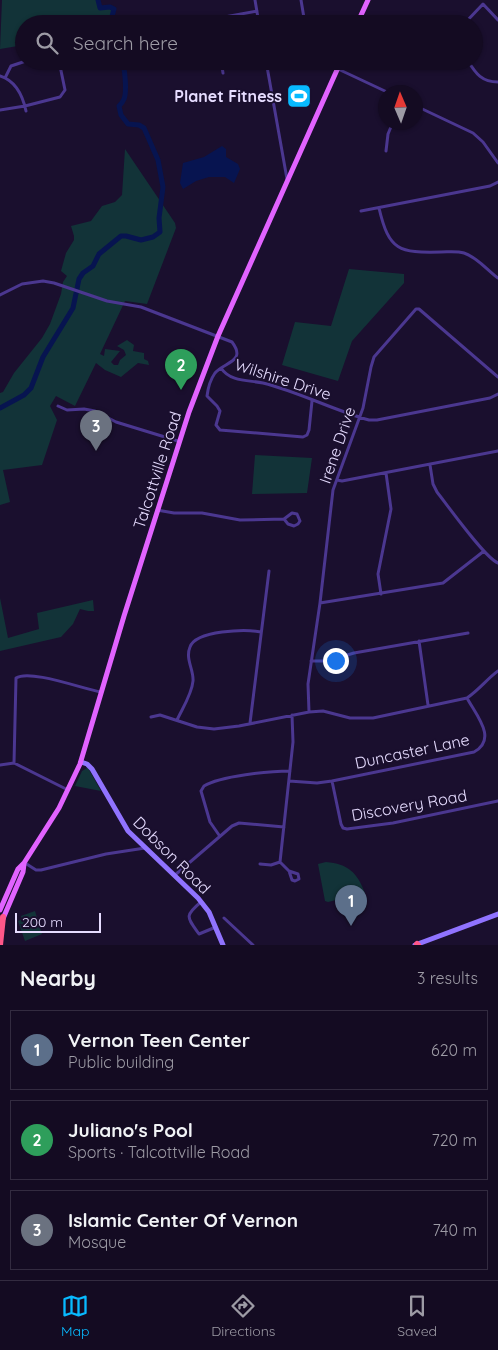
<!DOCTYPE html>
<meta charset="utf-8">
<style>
body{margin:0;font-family:Quicksand,sans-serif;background:#21192f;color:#f1f3f6}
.compass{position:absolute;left:378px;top:85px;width:45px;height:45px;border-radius:50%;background:#140b22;box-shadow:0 1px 4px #0004;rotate:358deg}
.scale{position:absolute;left:15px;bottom:12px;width:86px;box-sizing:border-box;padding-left:5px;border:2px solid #e6dcff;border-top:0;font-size:14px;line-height:18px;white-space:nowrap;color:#e6dcff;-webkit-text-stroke:4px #1a0f2e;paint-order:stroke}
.you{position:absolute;left:335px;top:660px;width:18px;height:18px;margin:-12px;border:4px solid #fff;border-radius:50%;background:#1a73e8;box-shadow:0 0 0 8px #1a73e833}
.badge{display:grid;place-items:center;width:32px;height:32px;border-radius:50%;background:#08baff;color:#fff;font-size:16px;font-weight:700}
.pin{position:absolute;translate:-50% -41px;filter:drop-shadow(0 1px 2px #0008)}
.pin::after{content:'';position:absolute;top:26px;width:18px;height:15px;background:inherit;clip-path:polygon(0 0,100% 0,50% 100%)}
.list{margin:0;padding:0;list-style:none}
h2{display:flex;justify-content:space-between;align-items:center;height:65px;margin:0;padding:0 20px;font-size:21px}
h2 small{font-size:16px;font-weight:400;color:#9d9ba5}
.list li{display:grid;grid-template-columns:32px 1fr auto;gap:15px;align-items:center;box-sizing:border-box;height:80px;margin:0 10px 10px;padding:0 10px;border:1px solid #332b40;border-radius:0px}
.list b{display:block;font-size:19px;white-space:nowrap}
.list p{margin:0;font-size:16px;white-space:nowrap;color:#9d9ba5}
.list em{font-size:16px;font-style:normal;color:#9d9ba5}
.icon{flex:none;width:28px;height:28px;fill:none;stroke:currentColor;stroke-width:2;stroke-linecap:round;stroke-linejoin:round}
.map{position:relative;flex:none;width:498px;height:945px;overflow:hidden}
.search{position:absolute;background:#140b22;box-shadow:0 1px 4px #0004;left:15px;right:15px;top:15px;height:55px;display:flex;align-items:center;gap:12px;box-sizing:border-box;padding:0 18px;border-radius:28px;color:#9d9ba5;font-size:19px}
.sheet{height:335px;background:#140b22}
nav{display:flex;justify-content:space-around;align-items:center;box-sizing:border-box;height:70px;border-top:1px solid #332b40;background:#140b22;font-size:14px;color:#9d9ba5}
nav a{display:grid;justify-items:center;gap:2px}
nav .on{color:#08baff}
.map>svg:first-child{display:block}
.green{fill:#123338}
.water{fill:#071450}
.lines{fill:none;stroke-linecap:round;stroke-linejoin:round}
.river{stroke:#071450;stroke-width:5}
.street{stroke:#4b3790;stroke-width:3}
.secondary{stroke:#9073ff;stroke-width:5}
.primary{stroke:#e163ff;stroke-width:5}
.highway{stroke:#ff5789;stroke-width:6}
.labels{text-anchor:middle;stroke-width:4;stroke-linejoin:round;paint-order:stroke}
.poi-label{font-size:16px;font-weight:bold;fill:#e6dcff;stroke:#1a0f2e;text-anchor:end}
.street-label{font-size:16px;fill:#e6dcff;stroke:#1a0f2e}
</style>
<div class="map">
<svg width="498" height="945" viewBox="0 0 498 945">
<rect width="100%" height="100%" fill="#1a0f2e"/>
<path class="green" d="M2,0H98L99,7H110L113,8L114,14L110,24H24V45L0,49Z
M125,149L175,223L176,228L147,304L125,301L100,354L104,356L105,349L120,351L111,362L114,365H118L120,360L126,355L124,350L117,346L127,340L134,345L133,351L144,353V359L148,361L149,365L138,363L121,377L105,370L96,363L75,406L56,396L50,406L57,420L42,465L3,470L10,502L0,505V393L3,392L14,373L42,338L50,324L61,294L63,282L67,276L61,271L66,253L74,240V236L71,226L91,221L102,206L115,202L122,195Z
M349,269L404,274V283L352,341L338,381L282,365L295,322L331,326Z
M255,455L312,458L307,493L252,494Z
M0,598L8,638L39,629L37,613L93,600L94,611H88L80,609L73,624L61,637L0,651Z
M87,768H88L101,791L75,786L82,771Z
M326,862C348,864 357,872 365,893L328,902L325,901L318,864Z
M35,911L42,934L25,941L18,921L22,919L21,916Z"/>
<path class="water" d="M222,146L226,149V157L238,164L240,169L234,183L225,177H209L196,181L183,189L180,183L183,163L204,157Z"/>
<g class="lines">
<path class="river" d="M98,0L100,8L110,7L114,9L110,24
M0,408L24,395L31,388L43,357L73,308L79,279L83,273L93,266L99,254L121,236H126L141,240L153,237L160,232L159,218L163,187L158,160L144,128L139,125L128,124L121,115L119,106C121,104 123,102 124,99C127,92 125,68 122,61"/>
<path class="street" d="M255,0L259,24
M301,0L305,24
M215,24L216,20L219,18L257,11
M464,24L483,4L498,20
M221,61L223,73
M266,61L287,179
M468,61C476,74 482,82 498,82
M267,67L303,61
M338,69L387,92
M0,76C16,81 23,97 26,111
M5,78L11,66L26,61
M416,106L473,133L483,142L498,163
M0,110L25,106L60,97L65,90L59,61
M386,151L388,134L393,122
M379,208C389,251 399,253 441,252C449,252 457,251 464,253C477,257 487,270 498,278
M361,211L490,186L498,182
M0,295L22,284L43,281L54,283L107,301L141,307L232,342C247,362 224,362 215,373C210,380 208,388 207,396L217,406L220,411L216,425L220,430L303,437L307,435L309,430L312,401
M221,368C230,382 249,380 263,383C299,392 333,410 369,420H377L490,398L498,394
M58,406L67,410L84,409L95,411L116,422L178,441
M430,465L433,484L437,492C448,506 485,558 498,563
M337,480L342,481L498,451
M157,510L174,513H202L240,520L284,519L292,513L297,514L300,521L298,524L294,526L288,524L284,519
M381,594L378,574L391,509L386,473
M320,603L443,583L484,551
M419,641L428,705
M311,661H327L354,653L468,633
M309,712L308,684L320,603L333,490L363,408L371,367L374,357L416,309H419L498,377
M151,717L160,715L197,727L214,729L239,726L309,712L323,711L350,718H373L467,698C479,690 487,679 498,671
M177,720C182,709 192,694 193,681C194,670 185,659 190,647C196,630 246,629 261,632
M250,723L269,571
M14,763L16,678C30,669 83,689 101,692
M0,765L14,763L68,790
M289,781L317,783L332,781L474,752C498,739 476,715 467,698
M332,781L341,824L343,828L347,829L393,823L498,801
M219,835L210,822L201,791L204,786C220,776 270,771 290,771
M25,863L36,870H41L106,854L145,848
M260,864L271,865L280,862
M289,871L298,874L299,879L295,881L292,880L289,871L280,862L293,742L292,715
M175,875L232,826L239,823L284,827
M201,902C184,916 187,917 199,934L216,927
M224,918L253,945"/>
<path class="secondary" d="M81,762L87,764L92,769L128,831L198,898L209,912L223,945
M415,945L498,914"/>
<path class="primary" d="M357,24L368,0
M0,910L14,878L18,869L24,863L59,808L80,764L124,616L189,412L218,336L341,61
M2,921L23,872L24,864"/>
<path class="highway" d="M417,944L418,945
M0,945L3,917"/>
</g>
<defs>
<symbol id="stadium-square" viewBox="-11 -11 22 22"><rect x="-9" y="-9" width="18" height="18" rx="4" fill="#08baff" stroke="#1a0f2e"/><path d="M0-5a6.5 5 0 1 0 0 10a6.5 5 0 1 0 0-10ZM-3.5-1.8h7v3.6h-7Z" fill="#fff"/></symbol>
</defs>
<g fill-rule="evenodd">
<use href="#stadium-square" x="285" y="82" width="28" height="28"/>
</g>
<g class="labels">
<g class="poi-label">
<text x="282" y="102">Planet Fitness</text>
</g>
<g class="street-label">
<text transform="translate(283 379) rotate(18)" y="6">Wilshire Drive</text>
<text transform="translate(337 445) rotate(-71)" y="6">Irene Drive</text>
<text transform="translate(157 470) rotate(-72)" y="6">Talcottville Road</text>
<text transform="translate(412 751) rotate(-12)" y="6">Duncaster Lane</text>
<text transform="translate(409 805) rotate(-10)" y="6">Discovery Road</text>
<text transform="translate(172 855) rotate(45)" y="6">Dobson Road</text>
</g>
</g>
</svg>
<svg class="compass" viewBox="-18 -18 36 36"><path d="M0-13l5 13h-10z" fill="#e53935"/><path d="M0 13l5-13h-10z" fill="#9d9ba5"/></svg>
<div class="scale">200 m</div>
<div class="you"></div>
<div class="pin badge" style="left:351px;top:926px;background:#5c6f8a">1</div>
<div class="pin badge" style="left:181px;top:390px;background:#2e9e5b">2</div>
<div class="pin badge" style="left:96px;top:451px;background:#6b7280">3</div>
<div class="search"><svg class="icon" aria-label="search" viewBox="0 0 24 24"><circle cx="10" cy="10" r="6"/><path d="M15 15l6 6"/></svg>Search here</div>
</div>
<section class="sheet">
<h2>Nearby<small>3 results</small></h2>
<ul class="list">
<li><span class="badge" style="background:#5c6f8a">1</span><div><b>Vernon Teen Center</b><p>Public building</p></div><em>620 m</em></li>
<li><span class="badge" style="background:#2e9e5b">2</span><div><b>Juliano's Pool</b><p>Sports · Talcottville Road</p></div><em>720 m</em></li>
<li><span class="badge" style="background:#6b7280">3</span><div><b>Islamic Center Of Vernon</b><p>Mosque</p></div><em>740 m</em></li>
</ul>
</section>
<nav>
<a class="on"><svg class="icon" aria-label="map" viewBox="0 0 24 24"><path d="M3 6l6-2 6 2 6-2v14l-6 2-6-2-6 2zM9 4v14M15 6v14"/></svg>Map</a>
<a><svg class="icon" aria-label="directions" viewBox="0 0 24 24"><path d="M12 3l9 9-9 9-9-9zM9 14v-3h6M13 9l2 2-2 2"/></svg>Directions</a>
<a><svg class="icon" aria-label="saved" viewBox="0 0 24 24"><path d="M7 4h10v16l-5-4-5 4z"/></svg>Saved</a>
</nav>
